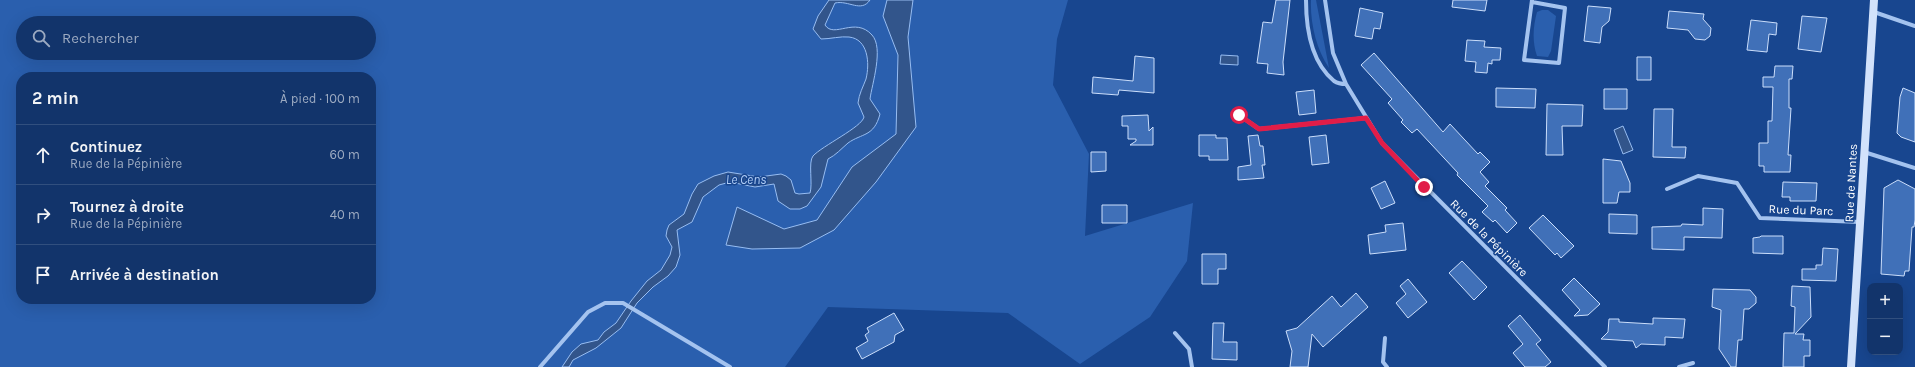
<!DOCTYPE html>
<html lang="fr">
<meta charset="utf-8">
<style>
body{margin:0;font-family:Karla,sans-serif;background:#1f3f73;color:#f1f3f6}
.controls{position:absolute;right:12px;bottom:12px;display:grid;overflow:hidden;border-radius:8px;box-shadow:0 4px 16px #0002}
.controls button{width:36px;height:36px;display:grid;place-items:center;padding:0;border:0;border-bottom:1px solid #314f7e;background:#12346b;color:#f1f3f6;font:20px sans-serif}
.stop{position:absolute;width:12px;height:12px;margin:-9px;border:3px solid #e11d48;border-radius:50%;background:#fff}
.stop.end{background:#e11d48;border-color:#fff;box-shadow:0 1px 4px #0008}
.list{margin:0;padding:0;list-style:none}
h2{display:flex;justify-content:space-between;align-items:center;height:52px;margin:0;padding:0 16px;font-size:17px}
h2 small{font-size:13px;font-weight:400;color:#9caac1}
.list li{display:grid;grid-template-columns:26px 1fr auto;gap:12px;align-items:center;box-sizing:border-box;height:60px;padding:0 16px;border-top:1px solid #314f7e}
.list b{display:block;font-size:15px;white-space:nowrap}
.list p{margin:0;font-size:13px;white-space:nowrap;color:#9caac1}
.list em{font-size:13px;font-style:normal;color:#9caac1}
.icon{flex:none;width:22px;height:22px;fill:none;stroke:currentColor;stroke-width:2;stroke-linecap:round;stroke-linejoin:round}
.map{position:relative;flex:none;width:1915px;height:367px;overflow:hidden}
.search{position:absolute;background:#12346b;box-shadow:0 4px 16px #0002;left:16px;top:16px;width:360px;height:44px;display:flex;align-items:center;gap:10px;box-sizing:border-box;padding:0 14px;border-radius:22px;color:#9caac1;font-size:15px}
.panel{position:absolute;background:#12346b;box-shadow:0 4px 16px #0002;left:16px;top:72px;width:360px;height:232px;border-radius:16px}
.map>svg:first-child{display:block}
.green{fill:#2a5fae;fill-rule:evenodd}
.water{fill:#32558b;stroke:#97bdf2}
.building{fill:#4070b8;stroke:#cbdefb}
.lines{fill:none;stroke-linecap:round;stroke-linejoin:round}
.street{stroke:#a4c3ef;stroke-width:4}
.secondary{stroke:#d2e2fb;stroke-width:8}
.route{stroke:#e11d48;stroke-width:5}
.labels{text-anchor:middle;stroke-width:3;stroke-linejoin:round;paint-order:stroke}
.street-label{font-size:12px;fill:#fff;stroke:#18468f}
.water-label{font-size:13px;font-style:italic;fill:#b0cdf6;stroke:#18468f}
</style>
<div class="map">
<svg width="1915" height="367" viewBox="0 0 1915 367">
<rect width="100%" height="100%" fill="#18468f"/>
<path class="green" d="M0,0H1068L1057,39L1053,85L1089,154L1085,236L1193,203L1187,261L1150,317L1080,364L1008,313L828,307L785,367H0ZM23,23H369V53H23ZM21,77H371V299H21Z
M1311,0H1316L1329,68C1316,49 1310,22 1311,0Z
M1542,10H1548L1556,16L1551,51L1548,57L1537,56C1532,42 1533,26 1537,12Z"/>
<path class="water" d="M829,0H870C861,13 849,0 835,3L825,25C834,39 855,16 872,35C884,48 872,84 870,99L880,114C874,137 862,133 848,143C841,149 836,155 828,159L821,187L807,206L800,209H790L778,201L774,184L755,187L730,182L719,185L703,197L692,222L677,230L680,255L676,267L668,276L653,287L637,303L621,328L596,348L573,360L569,367H562L572,352L581,344L598,340L604,332L616,323L631,301L647,281L661,270L670,255L672,247L666,236L667,230L669,225L684,214L692,194L698,184L714,176L728,172L759,177L781,174L786,176L791,180L795,193L799,194L810,193C813,184 808,162 813,156C822,146 862,127 864,117L858,103C859,94 863,87 866,79C870,63 868,39 849,37C841,36 830,39 821,39L813,29L818,16Z
M887,0H913L908,37L916,127L876,182L834,230L800,248L752,249L726,245L737,207L784,229L817,220L852,167L896,134L898,55L883,16Z
M1221,55L1238,56V65L1220,64Z
M1623,126L1633,150L1623,154L1614,130Z"/>
<path class="building" d="M1276,0H1290L1283,62L1284,75L1267,73L1268,64L1257,63L1263,22L1272,23Z
M1453,0H1487L1485,11L1452,7Z
M1588,6L1611,8L1609,21L1602,27L1600,43L1584,41Z
M1360,8L1383,13L1380,29L1374,28L1372,39L1355,36Z
M1669,11L1704,14L1703,19L1711,28L1710,36L1705,40L1695,39L1688,30L1667,28Z
M1802,16L1827,18L1821,52L1798,49Z
M1751,20L1777,23L1776,35L1769,34L1767,52L1747,50Z
M1467,40L1485,41L1484,47L1501,48L1500,60H1492V64L1488,63L1487,73L1475,72L1476,62L1465,61Z
M1374,53L1443,132L1450,124L1478,154L1480,152L1490,162L1480,172L1489,182L1485,186L1507,208L1505,210L1517,223L1507,233L1495,220L1493,222L1482,212L1488,206L1457,175L1458,173L1417,129L1412,133L1401,122L1403,120L1388,103L1392,99L1361,65Z
M1135,56L1154,58V93L1119,90L1118,95L1092,93L1093,77L1133,81Z
M1637,57H1651V80H1637Z
M1775,66H1793L1792,79H1789V108H1791L1788,155H1791L1790,172H1764V166H1759V143H1768V121H1772L1773,87H1763V77H1774Z
M1496,88L1536,89L1535,108L1496,107Z
M1903,88L1915,93V142L1901,137L1897,133L1900,97Z
M1604,89H1627V109H1604Z
M1314,90L1316,113L1299,115L1296,92Z
M1547,104L1583,105L1582,126H1562L1563,155H1546Z
M1654,109H1673L1672,147H1686L1685,158L1653,157Z
M1148,115L1149,131L1153,127V145H1130L1136,141V139H1128V126H1122V116Z
M1199,135H1216V138H1227L1228,160H1209V156H1199Z
M1258,135L1260,146H1263L1265,165H1262L1264,178L1238,180V167L1251,165L1248,136Z
M1326,135L1329,163L1312,165L1309,137Z
M1091,152H1106V171L1091,172Z
M1603,159L1621,161L1630,183V192H1619L1617,203H1603Z
M1898,180L1915,189V220L1914,227H1912L1909,271H1905L1904,276L1881,274L1884,188Z
M1385,181L1395,203L1381,209L1371,188Z
M1783,182L1817,183L1816,201H1790V197H1782Z
M1102,205H1127V223H1102Z
M1703,208L1723,209L1722,238L1684,237V250L1652,249V227L1681,226L1682,224L1703,225Z
M1609,214L1637,215V234L1609,233Z
M1543,215L1574,246L1561,258L1557,253L1555,255L1529,228Z
M1403,223L1406,250L1370,254L1368,235L1386,232L1385,225Z
M1761,236H1783V254L1753,253V238L1760,237Z
M1823,248L1838,249L1836,281L1802,280V269H1816V265H1822Z
M1202,254H1226V269H1218V284H1202Z
M1462,261L1487,287L1474,300L1449,273Z
M1574,278L1600,304L1588,315L1574,316L1580,310L1562,290Z
M1408,279L1427,302L1408,318L1396,303L1406,294L1400,286Z
M1792,286L1810,287L1811,317L1795,334H1804L1803,340H1810V356H1804V367H1783L1784,333H1794L1795,307L1791,306Z
M1713,289L1750,290L1756,297V303L1749,309H1744L1742,340H1738L1736,367H1731L1719,349L1721,310L1712,307Z
M1356,293L1368,307L1323,347L1312,334L1308,367H1290L1292,351L1286,331L1297,328L1332,296L1341,307Z
M894,313L904,330L895,335L894,342L862,359L856,348L868,341L865,335L869,332L867,328Z
M1520,315L1541,340L1536,344L1551,362L1545,367H1525L1513,353L1523,344L1508,326Z
M1653,318L1685,319L1683,338L1665,337V345L1641,344L1636,348L1633,341L1601,339L1608,332L1609,319H1619V322L1653,324Z
M1213,323H1224L1223,342H1237V360L1212,359Z"/>
<g class="lines">
<path class="street" d="M1306,0C1306,27 1311,62 1334,81C1337,83 1342,84 1346,84
M1325,0L1333,53L1346,84L1382,143L1605,367
M1532,2L1565,8L1559,63L1524,60L1532,0
M1874,12L1915,26
M1239,115L1259,129L1366,118
M1864,152L1915,168
M1667,189L1698,176L1737,183L1760,218L1860,222
M1175,333L1189,349L1192,367
M1385,338L1383,362L1387,367
M540,367L588,312L605,303H623L730,367
M1679,367L1693,363"/>
<path class="secondary" d="M1851,367L1874,0"/>
</g>
<g class="lines">
<path class="route" d="M1239,115L1259,129L1366,118L1382,143L1424,187"/>
</g>
<g class="labels">
<g class="street-label">
<text transform="translate(1851 183) rotate(-87)" y="4">Rue de Nantes</text>
<text transform="translate(1801 210) rotate(2)" y="4">Rue du Parc</text>
<text transform="translate(1489 238) rotate(45)" y="4">Rue de la Pépinière</text>
</g>
<g class="water-label">
<text x="746" y="184">Le Cens</text>
</g>
</g>
</svg>
<div class="controls">
<button>+</button>
<button>−</button>
</div>
<div class="stop" style="left:1239px;top:115px"></div>
<div class="stop end" style="left:1424px;top:187px"></div>
<div class="search"><svg class="icon" aria-label="search" viewBox="0 0 24 24"><circle cx="10" cy="10" r="6"/><path d="M15 15l6 6"/></svg>Rechercher</div>
<section class="panel">
<h2>2 min<small>À pied · 100 m</small></h2>
<ul class="list">
<li><svg class="icon" aria-label="ahead" viewBox="0 0 24 24"><path d="M12 20V5M6 11l6-6 6 6"/></svg><div><b>Continuez</b><p>Rue de la Pépinière</p></div><em>60 m</em></li>
<li><svg class="icon" aria-label="right" viewBox="0 0 24 24"><path d="M7 20v-9h11M14 6l5 5-5 5"/></svg><div><b>Tournez à droite</b><p>Rue de la Pépinière</p></div><em>40 m</em></li>
<li><svg class="icon" aria-label="arrive" viewBox="0 0 24 24"><path d="M6 21V4h12l-3 4 3 4H6"/></svg><div><b>Arrivée à destination</b></div></li>
</ul>
</section>
</div>
